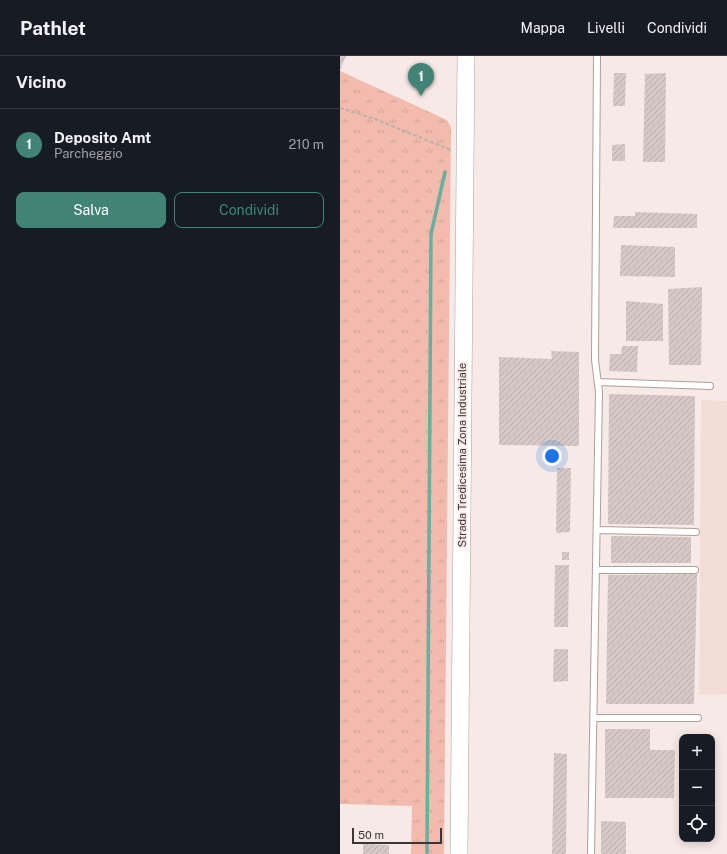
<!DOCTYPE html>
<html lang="it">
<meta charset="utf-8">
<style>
body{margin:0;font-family:"Public Sans",sans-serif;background:#242831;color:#f1f3f6}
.controls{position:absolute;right:12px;bottom:12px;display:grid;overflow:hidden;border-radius:8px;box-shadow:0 2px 10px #0003}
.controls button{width:36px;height:36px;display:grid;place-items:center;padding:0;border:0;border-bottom:1px solid #363941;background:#171b24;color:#f1f3f6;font:20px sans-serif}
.scale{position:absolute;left:12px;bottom:10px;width:90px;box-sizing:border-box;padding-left:4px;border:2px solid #3b3635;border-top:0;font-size:11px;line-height:14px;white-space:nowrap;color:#3b3635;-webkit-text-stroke:3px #f7eae6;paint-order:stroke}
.you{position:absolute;left:212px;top:400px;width:14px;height:14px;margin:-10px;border:3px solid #fff;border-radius:50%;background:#1a73e8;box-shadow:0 0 0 6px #1a73e833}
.badge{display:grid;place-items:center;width:26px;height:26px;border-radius:50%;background:#418476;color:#fff;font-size:13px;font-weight:700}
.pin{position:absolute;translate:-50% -33px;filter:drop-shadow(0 1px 2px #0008)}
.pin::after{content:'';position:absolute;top:21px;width:14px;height:12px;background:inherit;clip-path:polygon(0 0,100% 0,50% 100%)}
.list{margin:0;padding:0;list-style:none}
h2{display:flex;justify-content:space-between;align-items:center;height:52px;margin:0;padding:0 16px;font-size:17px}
h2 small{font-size:13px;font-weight:400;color:#9ea1a6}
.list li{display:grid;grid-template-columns:26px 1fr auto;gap:12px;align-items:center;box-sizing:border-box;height:72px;padding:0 16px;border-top:1px solid #363941}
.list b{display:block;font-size:15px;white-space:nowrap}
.list p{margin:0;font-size:13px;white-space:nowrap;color:#9ea1a6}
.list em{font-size:13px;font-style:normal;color:#9ea1a6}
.actions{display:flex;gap:8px;padding:12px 16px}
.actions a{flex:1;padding:9px 0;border:1px solid #418476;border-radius:8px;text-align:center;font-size:14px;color:#418476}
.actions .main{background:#418476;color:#fff}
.icon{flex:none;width:22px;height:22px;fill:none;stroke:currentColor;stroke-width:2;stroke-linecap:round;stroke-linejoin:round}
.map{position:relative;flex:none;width:387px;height:798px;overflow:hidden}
header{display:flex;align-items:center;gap:24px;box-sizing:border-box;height:56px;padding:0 20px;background:#171b24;border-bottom:1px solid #363941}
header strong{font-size:19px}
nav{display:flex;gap:22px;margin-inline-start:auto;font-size:14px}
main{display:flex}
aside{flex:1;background:#171b24}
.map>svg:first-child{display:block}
.built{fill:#f2ddd7}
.grass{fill:url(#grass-tufts)}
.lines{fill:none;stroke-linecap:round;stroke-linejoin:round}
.stream{stroke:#68afa0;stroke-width:3.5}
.building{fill:url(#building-hatch)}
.lane-casing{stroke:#aca09c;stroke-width:8}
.secondary-casing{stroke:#aca09c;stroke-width:18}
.path{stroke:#bbb0ad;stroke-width:2;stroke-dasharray:4 2;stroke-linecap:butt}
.lane{stroke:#fff;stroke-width:6}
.secondary{stroke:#fff;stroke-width:17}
.labels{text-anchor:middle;stroke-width:3.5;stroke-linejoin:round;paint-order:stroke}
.street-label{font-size:11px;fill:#3b3635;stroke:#f7eae6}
</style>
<header>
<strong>Pathlet</strong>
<nav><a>Mappa</a><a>Livelli</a><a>Condividi</a></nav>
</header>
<main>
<aside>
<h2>Vicino<small></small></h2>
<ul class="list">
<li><span class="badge">1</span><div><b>Deposito Amt</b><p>Parcheggio</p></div><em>210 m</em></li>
</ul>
<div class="actions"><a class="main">Salva</a><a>Condividi</a></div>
</aside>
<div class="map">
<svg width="387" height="798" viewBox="0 0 387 798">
<defs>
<pattern id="grass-tufts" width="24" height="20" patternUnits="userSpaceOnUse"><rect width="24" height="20" fill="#f2bbad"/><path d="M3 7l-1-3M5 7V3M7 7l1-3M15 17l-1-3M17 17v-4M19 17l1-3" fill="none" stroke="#d0a195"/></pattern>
<pattern id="building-hatch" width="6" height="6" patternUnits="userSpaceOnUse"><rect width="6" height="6" fill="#d6c9c5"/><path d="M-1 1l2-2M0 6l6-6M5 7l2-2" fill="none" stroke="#b9adaa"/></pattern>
</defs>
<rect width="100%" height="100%" fill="#f7eae6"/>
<path class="built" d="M361,344L387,345V638L359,639Z"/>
<path class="grass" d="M0,15L107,64L111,71L104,798H71L72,750L0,748Z"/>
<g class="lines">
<path class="stream" d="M87,798L91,178L105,116"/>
</g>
<path class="building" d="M0,0H6L0,14Z
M274,17H286L285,50H273Z
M326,17L325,106H303L305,18Z
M285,88V105H272V89Z
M295,156L357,158V172H273L274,160H295Z
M281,189L335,191V221L280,220Z
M362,231L361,309H329L328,233Z
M286,245L323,248V285H286Z
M282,290H298L297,316L269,315L270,298H281Z
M211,295L239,296V390L159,389V301L212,303Z
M269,338L355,340L354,469L268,468Z
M217,412H231L230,476L216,477Z
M271,480L351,481V507H271Z
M222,496H229V504H222Z
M215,509H229L228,571H214Z
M357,518L354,648H266L268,519Z
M214,593H228V625L213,626Z
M265,673H310V694H335L334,742H265Z
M214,697L227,698L226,798H212Z
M261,765L286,766V798H261Z
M23,788L49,789V798H23Z"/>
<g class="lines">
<defs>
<path id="lane" d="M258,326L370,330
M257,474L356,476
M256,514H355
M254,662H358
M251,798L259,336L255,304L257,0"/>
<path id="secondary" d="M119,798L126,0"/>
</defs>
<use href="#lane" class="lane-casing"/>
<use href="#secondary" class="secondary-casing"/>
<path class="path" d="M0,52L35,63L111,94"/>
<use href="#lane" class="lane"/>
<use href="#secondary" class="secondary"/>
</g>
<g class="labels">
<g class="street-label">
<text transform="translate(122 399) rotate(-90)" y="4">Strada Tredicesima Zona Industriale</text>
</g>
</g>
</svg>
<div class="controls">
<button>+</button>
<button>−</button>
<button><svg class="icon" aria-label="locate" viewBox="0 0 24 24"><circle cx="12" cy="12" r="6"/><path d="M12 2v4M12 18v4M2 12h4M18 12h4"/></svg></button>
</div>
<div class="scale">50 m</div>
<div class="you"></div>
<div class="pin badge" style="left:81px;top:40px">1</div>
</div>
</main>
